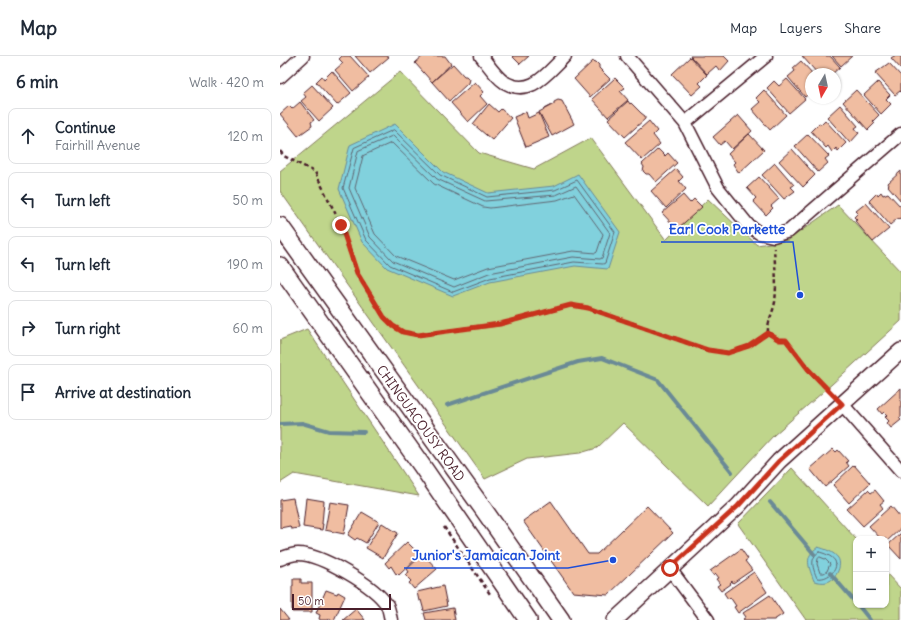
<!DOCTYPE html>
<meta charset="utf-8">
<style>
body{margin:0;font-family:Delius,sans-serif;background:#f6f6f7;color:#1f2937}
.controls{position:absolute;right:12px;bottom:12px;display:grid;overflow:hidden;border-radius:8px;box-shadow:0 1px 3px #0004}
.controls button{width:36px;height:36px;display:grid;place-items:center;padding:0;border:0;border-bottom:1px solid #e0e1e3;background:#fff;color:#1f2937;font:20px sans-serif}
.compass{position:absolute;left:525px;top:12px;width:36px;height:36px;border-radius:50%;background:#fff;box-shadow:0 1px 3px #0004;rotate:189deg}
.scale{position:absolute;left:12px;bottom:10px;width:99px;box-sizing:border-box;padding-left:4px;border:2px solid #4a1f2b;border-top:0;font-size:11px;line-height:14px;white-space:nowrap;color:#4a1f2b;-webkit-text-stroke:3px #fff;paint-order:stroke}
.stop{position:absolute;width:12px;height:12px;margin:-9px;border:3px solid #c8321e;border-radius:50%;background:#fff}
.stop.end{background:#c8321e;border-color:#fff;box-shadow:0 1px 4px #0008}
.list{margin:0;padding:0;list-style:none}
h2{display:flex;justify-content:space-between;align-items:center;height:52px;margin:0;padding:0 16px;font-size:17px}
h2 small{font-size:13px;font-weight:400;color:#747a83}
.list li{display:grid;grid-template-columns:26px 1fr auto;gap:12px;align-items:center;box-sizing:border-box;height:56px;margin:0 8px 8px;padding:0 8px;border:1px solid #e0e1e3;border-radius:8px}
.list b{display:block;font-size:15px;white-space:nowrap}
.list p{margin:0;font-size:13px;white-space:nowrap;color:#747a83}
.list em{font-size:13px;font-style:normal;color:#747a83}
.icon{flex:none;width:22px;height:22px;fill:none;stroke:currentColor;stroke-width:2;stroke-linecap:round;stroke-linejoin:round}
.map{position:relative;flex:none;width:621px;height:564px;overflow:hidden}
header{display:flex;align-items:center;gap:24px;box-sizing:border-box;height:56px;padding:0 20px;background:#fff;border-bottom:1px solid #e0e1e3}
header strong{font-size:19px}
nav{display:flex;gap:22px;margin-inline-start:auto;font-size:14px}
main{display:flex}
aside{flex:1;background:#fff}
.map>svg:first-child{display:block}
.green{fill:#bfd58b;stroke:#847a5b}
.water{fill:#81d1dd;stroke:#6b8a96}
.lines{fill:none;stroke-linecap:round;stroke-linejoin:round}
.shore{stroke:#606672;stroke-width:1}
.stream{stroke:#6b8a96;stroke-width:4}
.building{fill:#f0bda1;stroke:#4a1f2b}
.minor-casing{stroke:#4a1f2b;stroke-width:15}
.tertiary-casing{stroke:#4a1f2b;stroke-width:18}
.secondary-casing{stroke:#4a1f2b;stroke-width:20}
.path{stroke:#4a1f2b;stroke-width:2.5;stroke-dasharray:4 3;stroke-linecap:butt}
.minor{stroke:#fff;stroke-width:12}
.tertiary{stroke:#fff;stroke-width:15}
.secondary{stroke:#fff;stroke-width:17}
.route{stroke:#c8321e;stroke-width:5}
.labels{text-anchor:middle;stroke-width:3.5;stroke-linejoin:round;paint-order:stroke}
.street-label{font-size:13px;fill:#4a1f2b;stroke:#fff}
.leader{fill:none;stroke:#1d4ed8;stroke-width:1.5}
.callout-dot{fill:#1d4ed8;stroke:#fff;stroke-width:1.5}
.callout-label{font-size:14px;text-anchor:middle;font-weight:bold;fill:#1d4ed8;stroke:#fff;stroke-width:3.5;stroke-linejoin:round;paint-order:stroke}
</style>
<header>
<strong>Map</strong>
<nav><a>Map</a><a>Layers</a><a>Share</a></nav>
</header>
<main>
<aside>
<h2>6 min<small>Walk · 420 m</small></h2>
<ul class="list">
<li><svg class="icon" aria-label="ahead" viewBox="0 0 24 24"><path d="M12 20V5M6 11l6-6 6 6"/></svg><div><b>Continue</b><p>Fairhill Avenue</p></div><em>120 m</em></li>
<li><svg class="icon" aria-label="left" viewBox="0 0 24 24"><path d="M17 20v-9H6M10 6l-5 5 5 5"/></svg><div><b>Turn left</b></div><em>50 m</em></li>
<li><svg class="icon" aria-label="left" viewBox="0 0 24 24"><path d="M17 20v-9H6M10 6l-5 5 5 5"/></svg><div><b>Turn left</b></div><em>190 m</em></li>
<li><svg class="icon" aria-label="right" viewBox="0 0 24 24"><path d="M7 20v-9h11M14 6l5 5-5 5"/></svg><div><b>Turn right</b></div><em>60 m</em></li>
<li><svg class="icon" aria-label="arrive" viewBox="0 0 24 24"><path d="M6 21V4h12l-3 4 3 4H6"/></svg><div><b>Arrive at destination</b></div></li>
</ul>
</aside>
<div class="map">
<svg width="621" height="564" viewBox="0 0 621 564">
<rect width="100%" height="100%" fill="#fff"/>
<filter id="ink" filterUnits="userSpaceOnUse"><feTurbulence type="fractalNoise" baseFrequency=".025" numOctaves="2"/><feDisplacementMap in="SourceGraphic" scale="8" xChannelSelector="R" yChannelSelector="G"/><feConvolveMatrix kernelMatrix="1 2 1 2 8 2 1 2 1" color-interpolation-filters="sRGB"/></filter>
<g filter="url(#ink)">
<path class="green" d="M120,16L199,97L254,113L311,82L386,184L428,143L477,189L508,184L558,149L621,216V265L552,328L494,379L428,450L343,367L317,392L300,397L247,403L205,423L0,135V115Z
M27,273L139,440L14,418L0,427V284Z
M512,412L576,483V549H606V517L621,533V564H526L458,468Z"/>
<path class="water" d="M115,68L163,116L208,137L274,130L298,118L340,176L328,213L295,210L210,226L173,240L107,212L82,186L59,133L70,89Z
M538,491C545,493 554,496 558,502C563,510 555,524 547,526C543,527 538,526 534,525C529,511 523,501 538,491Z"/>
<g class="lines">
<path class="shore" d="M114,74L160,119L207,141L275,134L297,124L335,176L325,207L323,208L294,206L210,222L173,236L110,209L86,184L63,132L74,92Z
M113,80L157,123L205,145L276,139L296,130L330,177L322,202L320,203L293,201L209,217L174,231L113,205L90,181L69,132L78,95Z
M112,87L154,128L203,151L210,152L277,144L294,138L323,178L317,196L316,197L293,195L208,211L174,224L116,200L95,178L75,132L83,100Z
M539,496C544,497 552,500 555,505C559,515 546,524 537,522C533,513 529,502 539,496Z
M540,501L545,503L550,508L547,515L544,517H540L537,508L538,503Z"/>
<path class="stream" d="M167,349L298,306L322,302L378,324L452,416
M0,368L22,367L49,375L84,376
M490,446L534,498
M550,517L576,547
M578,549L590,564"/>
</g>
<path class="building" d="M62,0H70L89,21L73,35L55,14L63,7L59,3Z
M75,0H108L109,1L90,17Z
M143,0H165L171,8L152,26L135,7Z
M232,0H249L240,8Z
M410,0H444L449,5L440,15L436,10L427,18Z
M522,0H550L560,11L552,18H538Z
M552,0H572L561,10Z
M614,0H621V13L611,2Z
M410,1L427,19L419,27L422,30L412,39L392,18Z
M313,5L316,6L319,9V12L330,23L310,41L294,23Z
M521,5L533,18H531V36L525,41L508,21L515,15L513,12Z
M609,7L621,20V36L620,35L615,39L595,17Z
M173,8L184,20H186L189,23L188,27L169,45L152,26Z
M52,15L71,37L57,49L36,26L42,20L44,23Z
M335,22L345,32L340,35L348,44L328,61L312,43Z
M507,23L525,43L509,57L487,32L494,25L499,30Z
M195,26L204,36L200,40L207,48L188,66L171,47Z
M598,26L610,39L606,43L611,48L601,58L584,39Z
M32,29L53,52L39,65L21,45L26,41L23,37Z
M484,34L506,59L490,74L472,53L480,46L476,42Z
M576,34L599,59L593,65L595,67L588,74L563,46Z
M278,44L282,45L294,68L272,80L259,56L274,48V46Z
M348,45L350,48L351,47L361,57L365,60V63L345,81L328,63Z
M20,46L34,64L31,66L32,70L18,80L0,58L9,50L12,53Z
M209,48L218,56L221,53L231,62L212,84L193,68Z
M560,49L578,70L575,72L579,77L570,87L547,61Z
M246,56L248,62L259,57L269,81L246,91L234,61Z
M458,59L472,75L452,93L445,85L440,89L433,81Z
M545,64L566,87L558,95L556,92L552,96L548,90L546,92L531,75L539,67L541,68Z
M369,65L377,75L373,79L380,88L362,104L345,86Z
M469,78L484,94L459,117L453,108L455,106L448,98Z
M528,78L549,100L545,103L548,107L538,116L515,90Z
M378,93L385,100L388,97L397,107L376,126L369,118H366L363,115L364,111L362,108Z
M512,93L535,119L523,131L499,105Z
M495,107L514,129L511,131L515,135L504,143L482,119Z
M396,113L403,121L399,125L406,133L386,152L371,135Z
M621,115V145L608,130L609,129L608,127Z
M479,121L499,143L491,150L493,152L486,159L473,145L476,142L467,132Z
M601,136L603,139L608,137L621,151V162L617,163L610,169L589,145L597,137L598,139Z
M403,139L410,147L414,143L422,151L397,173L382,157Z
M586,147L609,173L593,186L575,165L577,164L574,161L578,157L576,155Z
M621,332V361L619,362L621,364L611,372L607,367L609,365L605,361L607,359L604,356L602,358L598,353Z
M553,393L556,396L558,394L568,405L566,406L569,410L545,431L530,413Z
M574,409L590,427L569,447L553,429Z
M588,434L591,437L595,434L600,440L604,445L600,448L603,452L583,470L567,453Z
M13,442L19,472L11,473L10,470L0,472V444Z
M26,442L44,445L42,468H43L42,474L23,471Z
M271,445L308,498H317L367,450L393,477L328,539L293,536L243,465Z
M50,446L69,449L64,478L45,474Z
M611,450L621,462V472L606,486V483H601L589,470Z
M82,456L99,466L86,487L77,482L75,484L68,479Z
M102,467L118,477L103,502L86,492Z
M621,477V503L608,489Z
M127,486L140,499L119,519L117,517L116,518L111,510L109,512L105,507Z
M461,493L468,503L465,505L472,514L453,527L452,525L450,527L451,528L441,535L437,530L440,528L436,523L439,522L436,518L434,520L430,515Z
M143,498L157,513L134,533L129,527L131,525L125,519L129,516L127,513Z
M474,516L487,536L458,557L454,551L456,550L450,541L448,543L444,537Z
M13,523H21V527H32V556H12V530H13Z
M163,530L167,550L144,555L141,544L139,545L137,536Z
M46,534L57,538L58,536L65,540L54,564L49,563L48,564H41L39,563L40,559L36,557Z
M490,539L503,558L494,564H464L463,563L466,561L463,557Z
M173,552L175,564H146L144,557Z
M0,553L9,564H0Z
M76,553L85,564H63Z"/>
<g class="lines">
<defs>
<path id="minor" d="M201,0C207,7 216,21 224,26C251,42 267,17 285,0
M347,0L405,67L438,132L468,169L479,177L493,180L509,175L621,78
M0,21L23,0
M405,67L486,0
M562,348L621,415
M0,503C5,501 12,498 18,498C41,498 95,530 107,549C109,553 110,560 111,564
M390,513L428,564"/>
<path id="tertiary" d="M335,564L458,450L499,405L621,295"/>
<path id="secondary" d="M0,170L204,454L281,564
M0,210L142,410L248,564"/>
</defs>
<use href="#minor" class="minor-casing"/>
<use href="#tertiary" class="tertiary-casing"/>
<use href="#secondary" class="secondary-casing"/>
<path class="path" d="M0,95L4,100L35,116L61,169L77,217L104,261L113,270L123,276L138,279L220,268L291,249L308,252L428,294L448,297L469,290L488,277C487,266 493,257 495,246C497,228 495,210 494,192
M488,277L499,284H506L528,313L553,339
M164,471L210,538"/>
<use href="#minor" class="minor"/>
<use href="#tertiary" class="tertiary"/>
<use href="#secondary" class="secondary"/>
</g>
</g>
<g class="lines" filter="url(#ink)">
<path class="route" d="M61,169L77,217L104,261L113,270L123,276L138,279L220,268L291,249L308,252L428,294L448,297L469,290L488,277L499,284H506L528,313L562,348L499,405L458,450L390,512"/>
</g>
<g class="labels">
<g class="street-label">
<text transform="translate(141 367) rotate(54)" y="5">CHINGUACOUSY ROAD</text>
</g>
</g>
<path class="leader" d="M520 239L513 186H381M333 504L288 512H124"/>
<g class="callout-dot">
<circle cx="520" cy="239" r="4"/>
<circle cx="333" cy="504" r="4"/>
</g>
<g class="callout-label">
<text x="447" y="178">Earl Cook Parkette</text>
<text x="206" y="504">Junior's Jamaican Joint</text>
</g>
</svg>
<div class="controls">
<button>+</button>
<button>−</button>
</div>
<svg class="compass" viewBox="-18 -18 36 36"><path d="M0-13l5 13h-10z" fill="#e53935"/><path d="M0 13l5-13h-10z" fill="#747a83"/></svg>
<div class="scale">50 m</div>
<div class="stop" style="left:390px;top:512px"></div>
<div class="stop end" style="left:61px;top:169px"></div>
</div>
</main>
